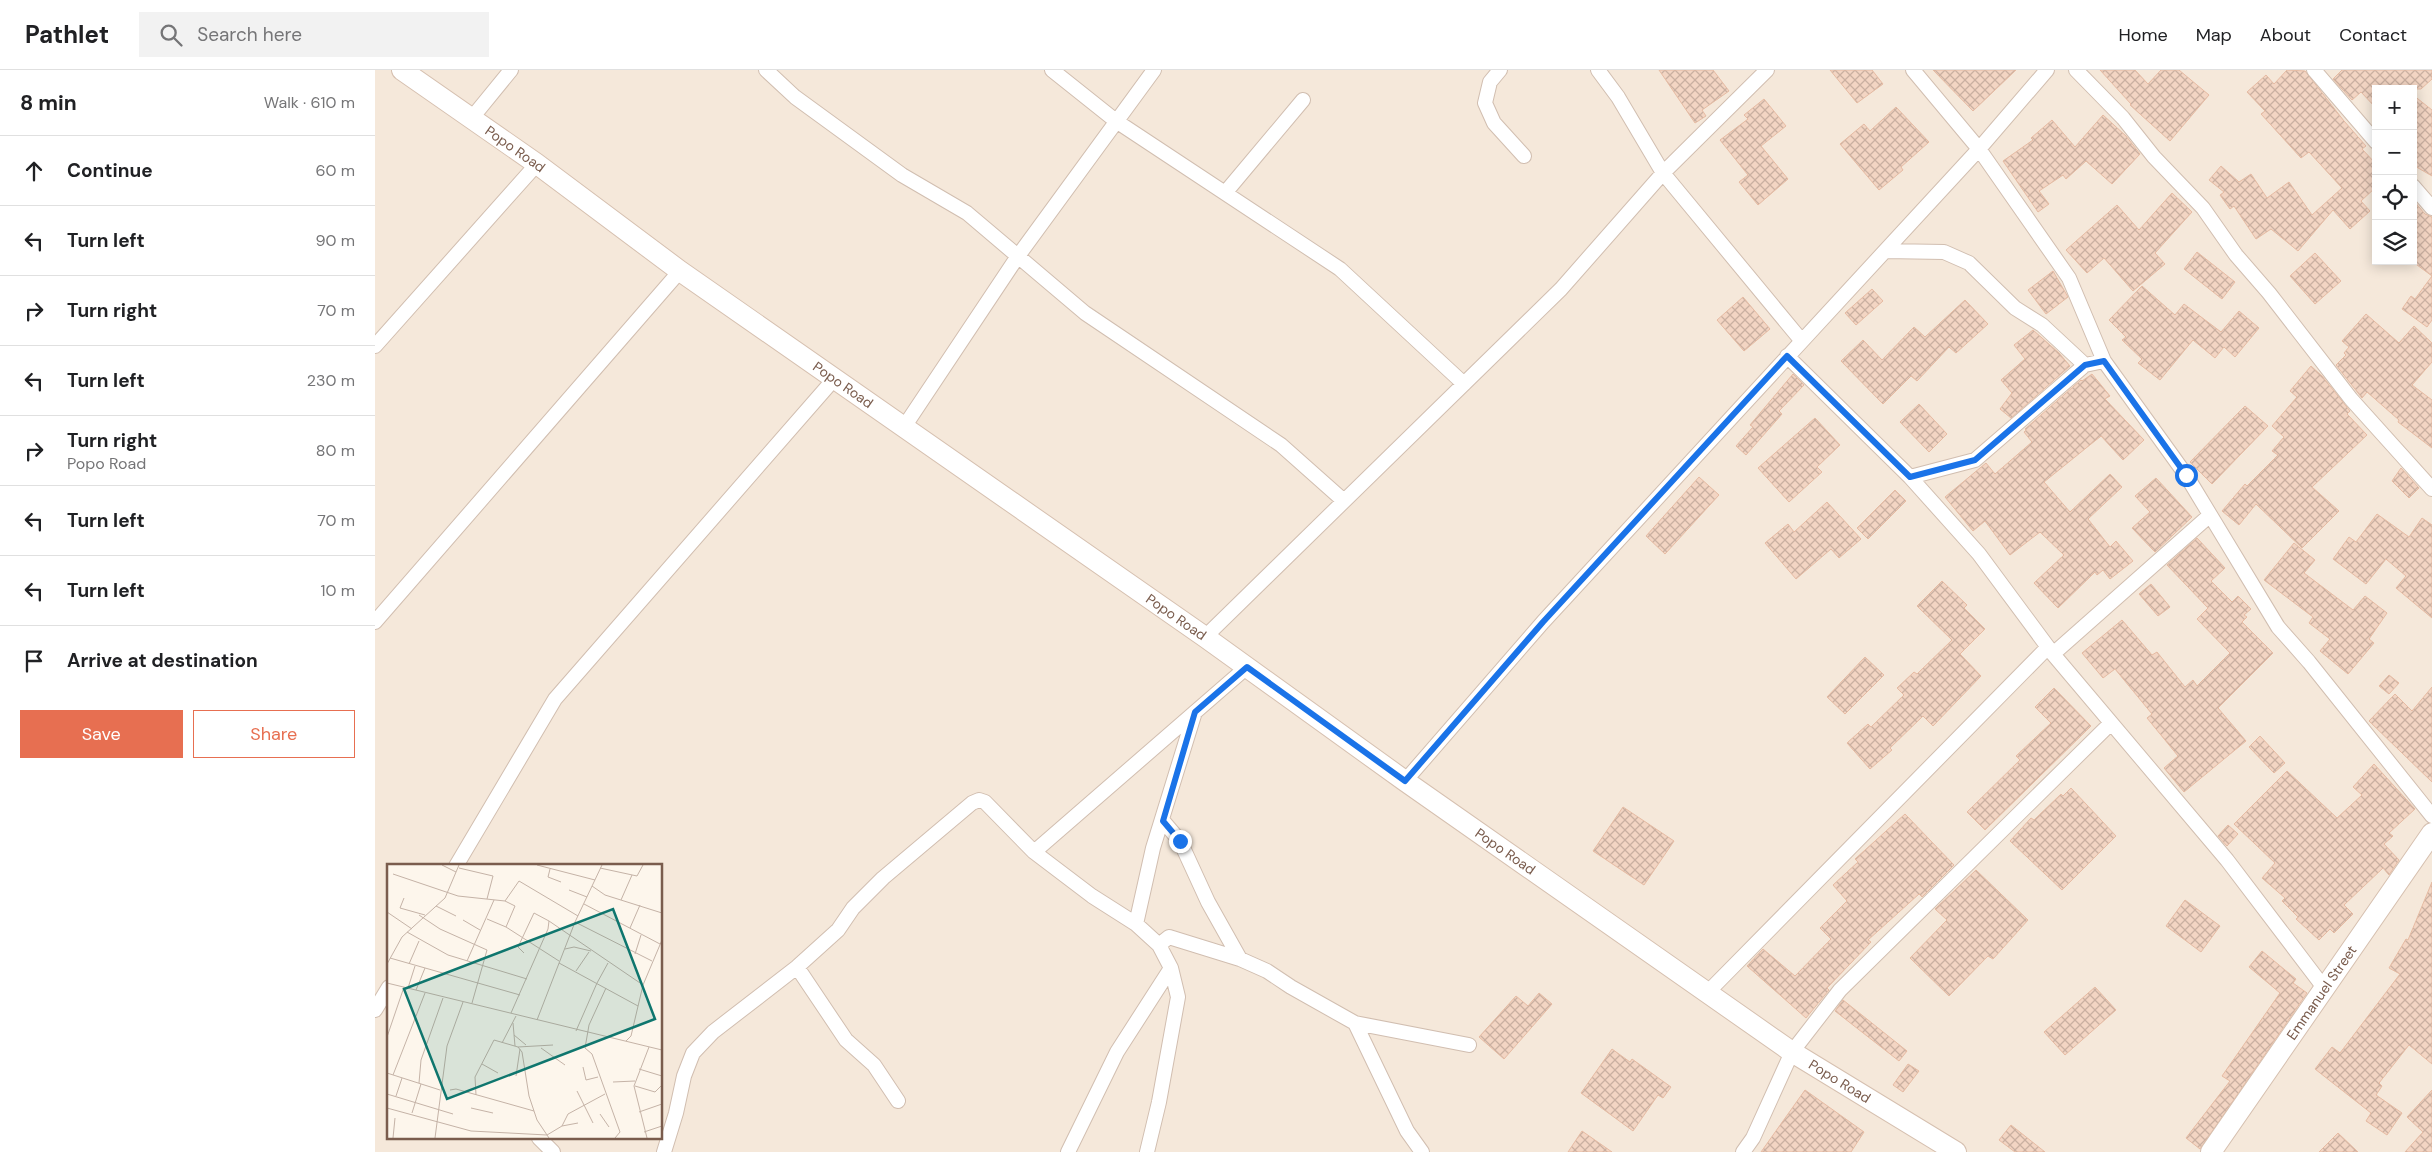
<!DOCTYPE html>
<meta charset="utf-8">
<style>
body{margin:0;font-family:"DM Sans",sans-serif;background:#f2f2f2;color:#202124}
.controls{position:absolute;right:15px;top:15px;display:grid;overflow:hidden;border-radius:0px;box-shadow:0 2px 12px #0003}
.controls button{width:45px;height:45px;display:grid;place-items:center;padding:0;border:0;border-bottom:1px solid #e0e0e0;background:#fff;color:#202124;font:25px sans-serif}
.stop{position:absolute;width:15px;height:15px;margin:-11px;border:4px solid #1a73e8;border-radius:50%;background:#fff}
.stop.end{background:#1a73e8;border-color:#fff;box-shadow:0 1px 5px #0008}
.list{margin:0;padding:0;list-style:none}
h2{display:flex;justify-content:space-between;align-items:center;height:65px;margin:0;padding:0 20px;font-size:21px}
h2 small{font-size:16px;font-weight:400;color:#757577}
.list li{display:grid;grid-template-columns:32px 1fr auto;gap:15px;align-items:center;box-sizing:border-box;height:70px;padding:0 20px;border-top:1px solid #e0e0e0}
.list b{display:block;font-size:19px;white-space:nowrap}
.list p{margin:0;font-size:16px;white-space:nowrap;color:#757577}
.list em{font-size:16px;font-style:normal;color:#757577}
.actions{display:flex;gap:10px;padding:15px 20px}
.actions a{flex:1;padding:11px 0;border:1px solid #e76f51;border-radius:0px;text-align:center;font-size:18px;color:#e76f51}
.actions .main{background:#e76f51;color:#fff}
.icon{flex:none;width:28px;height:28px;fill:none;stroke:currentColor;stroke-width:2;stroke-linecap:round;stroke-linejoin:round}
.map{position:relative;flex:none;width:2057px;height:1082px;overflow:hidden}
header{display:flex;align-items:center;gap:30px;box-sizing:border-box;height:70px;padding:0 25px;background:#fff;border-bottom:1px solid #e0e0e0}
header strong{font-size:24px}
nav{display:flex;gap:28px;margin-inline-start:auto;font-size:18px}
.search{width:350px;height:45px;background:#f2f2f2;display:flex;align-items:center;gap:12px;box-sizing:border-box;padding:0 18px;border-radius:0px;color:#757577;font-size:19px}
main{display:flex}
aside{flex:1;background:#fff}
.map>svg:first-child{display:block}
.residential{fill:#f5e8da;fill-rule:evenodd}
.building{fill:url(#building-cross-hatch);stroke:#e6bba3}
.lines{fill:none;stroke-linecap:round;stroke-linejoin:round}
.minor-casing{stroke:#d1beb0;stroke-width:16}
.secondary-casing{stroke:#d6c0b0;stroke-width:22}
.minor{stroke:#fff;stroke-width:14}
.secondary{stroke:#fff;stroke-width:20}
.route{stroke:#1a73e8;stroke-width:6}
.labels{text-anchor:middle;stroke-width:5;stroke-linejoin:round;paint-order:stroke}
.street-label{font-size:14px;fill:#7a5c4d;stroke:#fffaf3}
.inset-road{fill:none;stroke:#c5b3a7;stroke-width:1}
.view{fill:#0f766e;fill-opacity:0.15;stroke:#0f766e;stroke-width:2.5}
.inset-edge{fill:none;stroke:#7a5c4d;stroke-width:2.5}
</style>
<header>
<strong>Pathlet</strong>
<div class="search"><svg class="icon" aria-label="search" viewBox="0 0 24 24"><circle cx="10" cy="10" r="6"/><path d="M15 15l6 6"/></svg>Search here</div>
<nav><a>Home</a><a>Map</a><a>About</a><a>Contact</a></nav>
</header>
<main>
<aside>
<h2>8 min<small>Walk · 610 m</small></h2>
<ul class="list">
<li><svg class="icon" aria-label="ahead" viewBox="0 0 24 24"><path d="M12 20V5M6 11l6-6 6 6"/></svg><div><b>Continue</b></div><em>60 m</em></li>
<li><svg class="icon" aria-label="left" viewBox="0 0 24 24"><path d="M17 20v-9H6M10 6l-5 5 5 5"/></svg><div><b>Turn left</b></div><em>90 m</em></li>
<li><svg class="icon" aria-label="right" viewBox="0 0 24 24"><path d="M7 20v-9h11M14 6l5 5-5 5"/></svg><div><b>Turn right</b></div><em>70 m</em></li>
<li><svg class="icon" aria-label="left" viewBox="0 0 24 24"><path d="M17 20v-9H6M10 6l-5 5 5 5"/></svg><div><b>Turn left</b></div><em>230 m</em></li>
<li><svg class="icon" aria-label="right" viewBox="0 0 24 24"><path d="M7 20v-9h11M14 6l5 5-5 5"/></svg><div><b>Turn right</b><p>Popo Road</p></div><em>80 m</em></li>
<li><svg class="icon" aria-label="left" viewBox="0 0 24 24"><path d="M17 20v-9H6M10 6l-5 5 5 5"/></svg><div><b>Turn left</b></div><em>70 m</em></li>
<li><svg class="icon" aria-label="left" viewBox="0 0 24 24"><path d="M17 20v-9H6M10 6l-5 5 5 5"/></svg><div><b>Turn left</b></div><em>10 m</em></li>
<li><svg class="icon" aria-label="arrive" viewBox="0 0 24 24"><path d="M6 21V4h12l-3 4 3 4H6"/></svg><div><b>Arrive at destination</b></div></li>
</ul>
<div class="actions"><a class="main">Save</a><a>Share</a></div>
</aside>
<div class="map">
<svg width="2057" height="1082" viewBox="0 0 2057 1082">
<defs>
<pattern id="building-cross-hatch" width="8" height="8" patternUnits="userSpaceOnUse" patternTransform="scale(1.25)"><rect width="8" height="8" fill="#f3d5c3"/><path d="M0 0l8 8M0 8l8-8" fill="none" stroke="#cab0a1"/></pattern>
</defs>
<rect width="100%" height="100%" fill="#fdf6ec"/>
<path class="residential" d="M0,0H2057V1082H0ZM2001,19H2038V191H2001ZM14,796H286V1068H14Z"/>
<path class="building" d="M1284,0H1338L1354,21L1327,40L1331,46L1320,53Z
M1455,0H1497L1508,14L1482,33Z
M1558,0H1641L1598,41Z
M1725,0H1760L1773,14L1786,0H1804L1834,25L1795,71L1755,35L1756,34Z
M1912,0L1930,1L1969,51L1991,76L1987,79L2001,94V117L1986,131L1995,141L1975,159L1958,140L1923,181L1896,159L1881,169L1859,136L1855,139L1845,125L1849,122L1834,110L1846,96L1864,112L1876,104L1892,128L1914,112L1937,145L1967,118L1934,82L1926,88L1886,44L1890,41L1872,22L1891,5L1899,14Z
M1967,0H2057V9L2046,19H2001V38L1986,22L1977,30L1958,9Z
M2038,25L2057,40V106L2038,95Z
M1389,29L1411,56L1386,76L1413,109L1383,135L1364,112L1373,105L1345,70L1373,49L1369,45Z
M1521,37L1554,72L1526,97L1528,100L1504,120L1465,74L1489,54L1495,61Z
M1728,45L1751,66L1765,84L1737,114L1711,91L1691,109L1688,105L1664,121L1674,134L1663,142L1628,91L1658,70L1656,68L1677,50L1700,77Z
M1797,123L1817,142L1780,183L1790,194L1758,221L1729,188L1712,203L1691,180L1742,135L1764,160Z
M2038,130L2050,144L2057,147V250L2052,257L2027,239L2036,226L2040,229L2057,206L2038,192Z
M1822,182L1860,212L1847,229L1809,199Z
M1940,183L1966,211L1940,234L1915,206Z
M1678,201L1693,227L1671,244L1653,220Z
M1767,216L1800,245L1809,234L1846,262L1864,241L1884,258L1860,287L1849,277L1840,288L1818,270L1785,310L1763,293L1767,289L1747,270L1751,267L1734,250Z
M1497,219L1508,231L1481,255L1470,243Z
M1368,227L1395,259L1369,281L1342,250Z
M1590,230L1613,254L1581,283L1574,277L1542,311L1536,306L1508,334L1466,291L1488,270L1507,290L1539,257L1550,267Z
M1991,244L2024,273L2039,256L2057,273V292L2037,315L2057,330V378L2023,352L2024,350L1992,322L1987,328L1961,295L1971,285L1969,283L1974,277L1967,271Z
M1658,260L1684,283L1695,296L1636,348L1625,339L1637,323L1626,310L1650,289L1639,275Z
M1936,296L1947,306L1975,341L1972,344L1992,365L1937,417L1964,441L1927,478L1881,434L1864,455L1847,441L1870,414L1872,416L1903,385L1897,381L1909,367L1897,356L1922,327L1915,321Z
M1418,304L1429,315L1404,341L1407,344L1371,385L1361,376L1378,357L1375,355Z
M1717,304L1735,326L1730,329L1769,370L1748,390L1726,366L1669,412L1695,442L1735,404L1747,417L1713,449L1735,477L1741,471L1758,491L1735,509L1728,500L1722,505L1720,502L1683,538L1659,513L1689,485L1665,462L1635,485L1610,451L1598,461L1570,427L1611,393L1620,404L1657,372L1649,362L1651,360L1650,359L1706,310L1707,311Z
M1544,334L1572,364L1554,382L1525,352Z
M1870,336L1893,356L1837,414L1815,392Z
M1440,348L1465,375L1442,397L1447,402L1414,432L1383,398Z
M2026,398L2044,418L2034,428L2017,411Z
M1324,407L1344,425L1290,484L1271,466Z
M1781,408L1817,447L1780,482L1757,458L1775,442L1760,426Z
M1520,420L1531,431L1493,469L1482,458Z
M1452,432L1486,469L1464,488L1456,479L1421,509L1390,473L1413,454L1419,462Z
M2002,444L2034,467L2047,448L2057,455V548L2021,518L2031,506L2011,489L1991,514L1958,489L1974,467L1981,472Z
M1822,468L1850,498L1836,511L1857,532L1863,526L1876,539L1869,545L1872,547L1867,552L1898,583L1843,638L1871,671L1809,722L1789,698L1803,686L1772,648L1777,644L1740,599L1728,608L1707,583L1747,550L1777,585L1782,582L1810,617L1818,610L1822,616L1855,583L1822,549L1833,538L1792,495Z
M1919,473L1940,490L1929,503L1978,540L1990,526L2012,543L1994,569L1999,573L1973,604L1945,581L1955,569L1934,553L1938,547L1889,510Z
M1567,511L1592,535L1589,538L1610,559L1585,584L1606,606L1558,656L1548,646L1515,678L1517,680L1495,699L1472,673L1493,654L1496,657L1529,625L1522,618L1539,602L1542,604L1577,570L1542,536Z
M1776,514L1795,537L1783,546L1764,524Z
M1490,587L1509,605L1470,644L1452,627Z
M2014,605L2024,613L2014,624L2004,616Z
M2057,617V712L1994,651L2020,624L2037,641Z
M1679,618L1716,656L1610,760L1592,742L1645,690L1641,686L1676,653L1660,637Z
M1885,666L1910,693L1899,703L1874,677Z
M1999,694L2040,739L2014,763L2018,766L2009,774L2024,790L2014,805L2008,798L1969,835L1978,844L1959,863L1955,859L1944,870L1921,849L1923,847L1907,831L1910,828L1887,808L1900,793L1859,754L1912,701L1962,748L1987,725L1978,717Z
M1696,718L1741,766L1687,820L1635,771L1656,748L1659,750L1686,724L1688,726Z
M1248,737L1299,771L1269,815L1218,781Z
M1530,744L1579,795L1547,827L1544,824L1493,870L1496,872L1452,918L1454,920L1431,948L1372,896L1388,879L1420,906L1456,869L1445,858L1472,831L1458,815L1483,792L1480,789Z
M1853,755L1863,764L1852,776L1843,766Z
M1601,800L1653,850L1618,889L1613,886L1574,926L1535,888L1572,850L1560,839Z
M2057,812V994L2034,975L2004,1013L2007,1016L2001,1025L2027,1043L2012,1065L1991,1051L1996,1043L1940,999L1957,977L1965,983L2025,904L2014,898L2031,869L2033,870Z
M1810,830L1845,856L1826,882L1791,856Z
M1887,881L1921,909L1918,913L1932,923L1825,1079L1811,1068L1855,1011L1847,1006L1905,923L1874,897Z
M1720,917L1741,940L1690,985L1669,962Z
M1164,923L1177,934L1129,989L1104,967L1141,926L1153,936Z
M1468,930L1532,981L1524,991L1460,941Z
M1237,979L1255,992L1257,989L1296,1017L1288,1028L1283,1025L1258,1061L1206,1023Z
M1533,994L1544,1001L1528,1022L1518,1015Z
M1430,1020L1489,1062L1476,1082H1386Z
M2057,1020V1082H2030L2048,1062L2032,1047Z
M1636,1055L1670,1082H1640L1624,1070Z
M1207,1061L1237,1082H1193Z
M1963,1063L1983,1082H1944Z"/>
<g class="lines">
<defs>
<path id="minor" d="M391,0L420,27L527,105L592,143L710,243L906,375L969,431
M677,0L741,51L965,199L1089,314
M1125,0L1115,12L1110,33L1119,53L1149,86
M1223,0L1243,27L1288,103L1426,270
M1538,0L1604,79L1694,208L1729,291L1811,405L1903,557L1934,592L2057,746
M1701,0L1748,48L1779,87L1828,138L1861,185L1894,223L1976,329L2057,419
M1939,0L2001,72
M96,49L136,0
M2038,116L2057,138
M850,123L928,30
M1510,181L1569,182L1594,193L1640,238L1667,255L1710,295L1729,291
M0,276L162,94
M1412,286L1535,407L1604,484L1678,584L1852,790L1950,919
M529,357L643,186L779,0
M1535,407L1600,390L1710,295
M0,552L305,201
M830,567L1186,219L1288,103L1392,0
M1678,584L1834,446
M1030,711L1168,552L1604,79L1672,0
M788,751L805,771L833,832L865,889
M659,782L872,597
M81,796L180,629L460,308
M761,854L778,778L820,642
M784,875L794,867L865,889L892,901L916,917L980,953L1094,975
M422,897L471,970L499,995L523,1031
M1332,923L1673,577
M0,940L14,917
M980,953L1032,1061L1047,1082
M164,1068L178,1082
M289,1082L301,1043L309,1006L318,983L338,962L422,897L463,860L478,838L508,808L597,733L604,730L610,732L659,782L717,826L761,854L784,875L796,898L803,927L784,1032L772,1082
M693,1082L742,982L796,898
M1368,1082L1378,1068L1417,982L1465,920L1735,654"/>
<g id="secondary">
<path id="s1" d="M27,0L162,94L305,201L830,567L1030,711L1417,982L1581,1082"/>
<path id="s2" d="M1836,1082L2057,763"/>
</g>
</defs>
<use href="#minor" class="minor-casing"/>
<use href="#secondary" class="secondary-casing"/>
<use href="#minor" class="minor"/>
<use href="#secondary" class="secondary"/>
</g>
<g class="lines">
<path class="route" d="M805,771L788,751L820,642L872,597L1030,711L1168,552L1412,286L1535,407L1600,390L1710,295L1729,291L1811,405"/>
</g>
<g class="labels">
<g class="street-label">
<text dy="5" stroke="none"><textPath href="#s1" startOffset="138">Popo Road</textPath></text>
<text dy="5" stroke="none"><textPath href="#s1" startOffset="542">Popo Road</textPath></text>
<text dy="5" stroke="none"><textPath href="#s1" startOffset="948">Popo Road</textPath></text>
<text dy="5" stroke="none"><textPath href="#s1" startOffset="1352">Popo Road</textPath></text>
<text dy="5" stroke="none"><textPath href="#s2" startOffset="194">Emmanuel Street</textPath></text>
<text dy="5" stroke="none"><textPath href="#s1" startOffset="1758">Popo Road</textPath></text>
</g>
</g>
<g transform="translate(12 794)">
<rect width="275" height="275" fill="#fdf6ec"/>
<path class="inset-road" d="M55,1L69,8M150,1L208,16M72,4L106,12L100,35M213,4L250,12L256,1M163,5L161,13L174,18M6,10L71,32L118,37L132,17L191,52M205,22L218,31L275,49M182,26L200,33M17,34L13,44L38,51M234,36L245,11M118,37L128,42L119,63M197,40L273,80M49,42L69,52M0,48L25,65M32,51L53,65L100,86L85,139M100,55L119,63L172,97M76,56L93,66M162,57L256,121M188,58L265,97M243,64L253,41M20,68L61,91L140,115M178,85L187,83L204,87M248,90L254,71M3,94L133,131M80,97L107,36M172,99L251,142M0,100L15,73L58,34L72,1M22,100L32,77M189,107L202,88M0,119L275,186M210,119L221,99M21,124L28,102M219,124L202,161L198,184L205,190L233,268L228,274M29,126L38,104M124,149L161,65L162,57L147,49L131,83L137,89M150,156L188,58L215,1M126,159L128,182M189,167L210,119M127,171L139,181M0,173L17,123M239,177L244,172L256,121L275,76M115,179L129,152M131,183L166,181M154,184L178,201M95,200L111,209M196,203L199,216L211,213M252,205L275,212M0,209L53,226M6,211L38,129M129,212L133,185M226,218L248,217M32,219L34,196L56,134M248,222L268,228L275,221M63,226L69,225L147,247M190,227L206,259M0,230L66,250M89,231L88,213L107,176L131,183L135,188L142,232L150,256L160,271L175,262L181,250L218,230M9,232L15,214M0,244L84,267L160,271L162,274M84,244L106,249M252,248L275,240M25,249L34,220M213,250L222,263M175,262L191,259M257,268L275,262M6,274L8,254M48,274L60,182L76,138M260,274L247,222L262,183"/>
<path class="view" d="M226,45L268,155L60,235L17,125Z"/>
<rect width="275" height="275" class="inset-edge"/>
</g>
</svg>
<div class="controls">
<button>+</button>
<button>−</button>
<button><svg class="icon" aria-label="locate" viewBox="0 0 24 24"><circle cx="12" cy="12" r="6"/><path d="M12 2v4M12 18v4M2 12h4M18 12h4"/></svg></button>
<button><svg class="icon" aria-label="layers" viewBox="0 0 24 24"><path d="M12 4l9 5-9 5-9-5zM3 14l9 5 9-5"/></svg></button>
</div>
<div class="stop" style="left:1811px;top:405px"></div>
<div class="stop end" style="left:805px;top:771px"></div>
</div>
</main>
